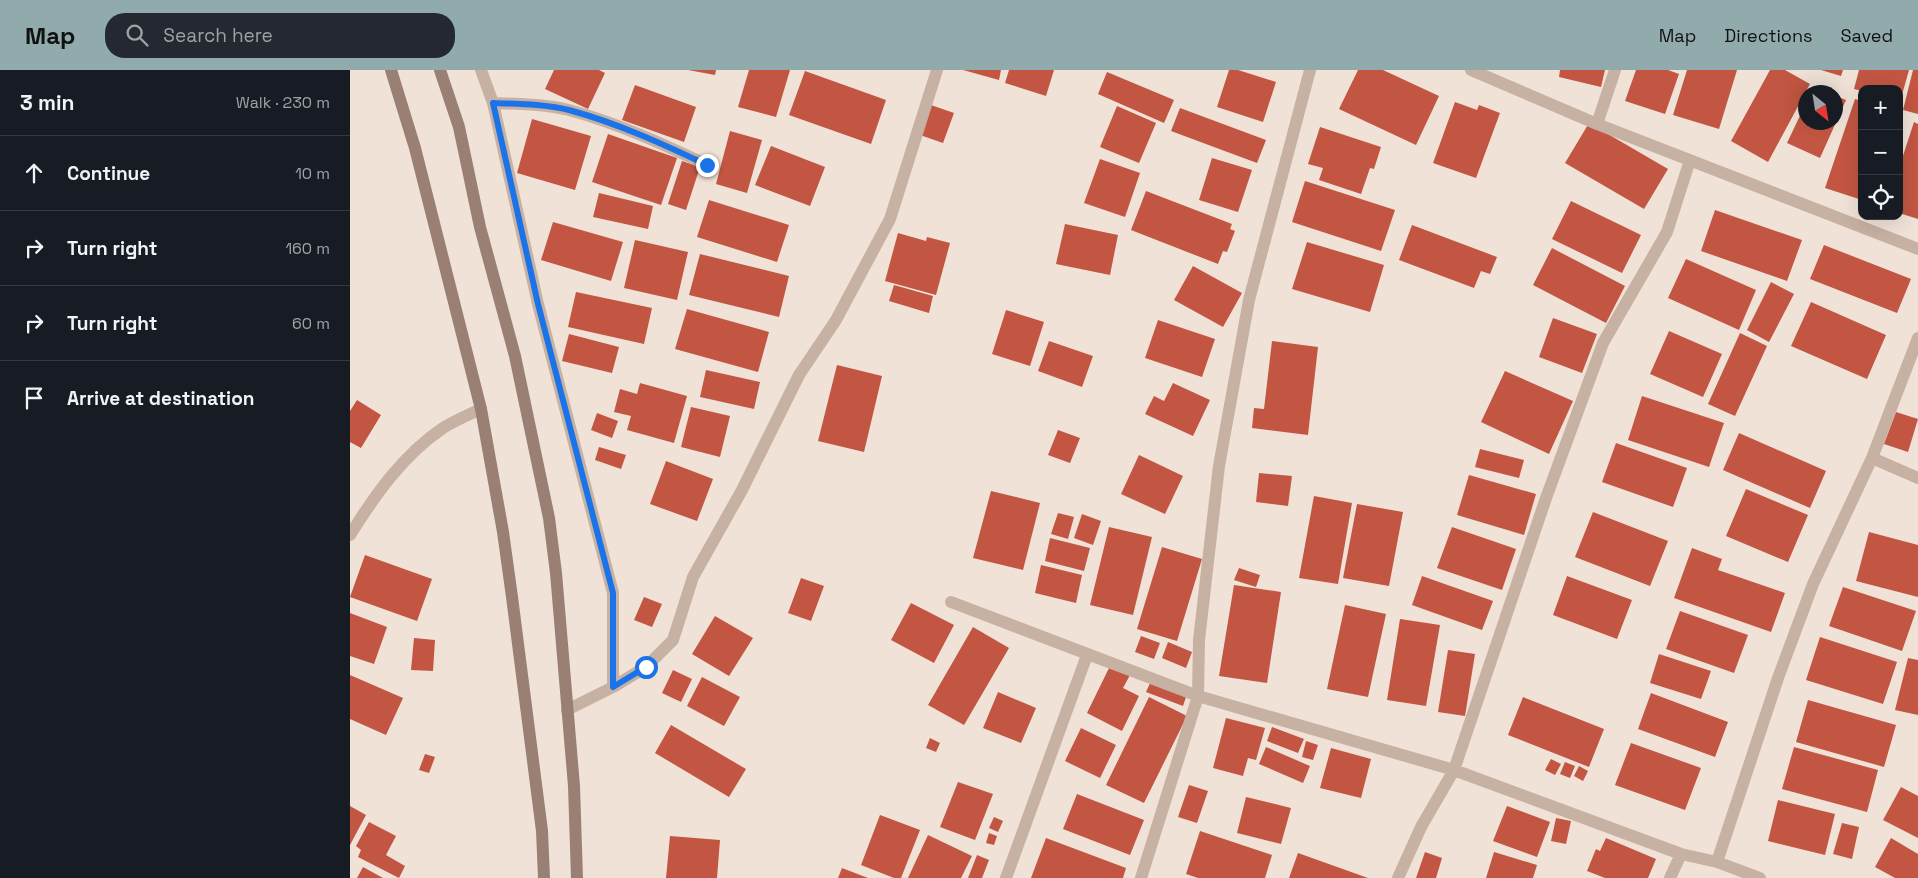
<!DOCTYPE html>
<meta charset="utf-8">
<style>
body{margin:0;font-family:"Space Grotesk",sans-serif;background:#242831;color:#f1f3f6}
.controls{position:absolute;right:15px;top:15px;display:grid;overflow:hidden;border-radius:10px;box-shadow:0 5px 20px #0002}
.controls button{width:45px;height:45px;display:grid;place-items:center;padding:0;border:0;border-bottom:1px solid #363941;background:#171b24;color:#f1f3f6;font:25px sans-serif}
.compass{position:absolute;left:1448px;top:15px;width:45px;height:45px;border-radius:50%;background:#171b24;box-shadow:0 5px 20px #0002;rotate:150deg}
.stop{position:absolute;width:15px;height:15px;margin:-11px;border:4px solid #1a73e8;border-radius:50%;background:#fff}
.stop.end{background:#1a73e8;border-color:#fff;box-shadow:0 1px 5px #0008}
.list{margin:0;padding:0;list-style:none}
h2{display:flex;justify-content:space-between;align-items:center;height:65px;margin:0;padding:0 20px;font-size:21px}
h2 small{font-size:16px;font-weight:400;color:#9ea1a6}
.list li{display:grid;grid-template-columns:32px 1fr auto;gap:15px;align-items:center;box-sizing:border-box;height:75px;padding:0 20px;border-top:1px solid #363941}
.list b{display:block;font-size:19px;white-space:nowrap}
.list em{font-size:16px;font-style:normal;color:#9ea1a6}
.icon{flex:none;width:28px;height:28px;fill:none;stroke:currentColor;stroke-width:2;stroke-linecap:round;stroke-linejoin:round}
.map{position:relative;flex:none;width:1568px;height:808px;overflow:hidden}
header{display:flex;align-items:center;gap:30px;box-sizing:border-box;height:70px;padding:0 25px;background:#91abac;color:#111}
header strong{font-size:24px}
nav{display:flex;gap:28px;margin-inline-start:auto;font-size:18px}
.search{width:350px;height:45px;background:#242831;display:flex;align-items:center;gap:12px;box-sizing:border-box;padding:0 18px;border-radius:20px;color:#9ea1a6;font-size:19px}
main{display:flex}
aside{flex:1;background:#171b24}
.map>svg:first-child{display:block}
.building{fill:#c25642}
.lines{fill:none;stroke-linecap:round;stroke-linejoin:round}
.street{stroke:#c7b1a3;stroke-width:12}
.secondary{stroke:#9a7f75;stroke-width:12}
.route{stroke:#1a73e8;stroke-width:6}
</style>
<header>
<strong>Map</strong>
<div class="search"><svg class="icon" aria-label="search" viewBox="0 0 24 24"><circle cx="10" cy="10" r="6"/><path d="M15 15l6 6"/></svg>Search here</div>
<nav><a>Map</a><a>Directions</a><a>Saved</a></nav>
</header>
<main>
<aside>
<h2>3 min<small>Walk · 230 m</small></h2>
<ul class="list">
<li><svg class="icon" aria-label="ahead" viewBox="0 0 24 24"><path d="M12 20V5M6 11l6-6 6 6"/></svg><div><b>Continue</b></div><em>10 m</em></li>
<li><svg class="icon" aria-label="right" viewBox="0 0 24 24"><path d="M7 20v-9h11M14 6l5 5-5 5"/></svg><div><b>Turn right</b></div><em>160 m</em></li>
<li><svg class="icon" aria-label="right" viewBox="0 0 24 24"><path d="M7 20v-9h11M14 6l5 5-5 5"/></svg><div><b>Turn right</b></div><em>60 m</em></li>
<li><svg class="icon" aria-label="arrive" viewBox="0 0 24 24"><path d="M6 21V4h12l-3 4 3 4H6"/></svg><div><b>Arrive at destination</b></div></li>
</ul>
</aside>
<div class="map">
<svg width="1568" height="808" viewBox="0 0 1568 808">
<rect width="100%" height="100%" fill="#f0e2d7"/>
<path class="building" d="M204,0H249L255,3L238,39L195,19Z
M338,0H366L365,5Z
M399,0H440L426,47L388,37Z
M613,0H651L649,10Z
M659,0H704L696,26L655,13Z
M879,0H888L926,12L913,52L867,37Z
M1008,0H1033L1089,26L1066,75L989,39Z
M1210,0H1255L1251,17L1209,7Z
M1286,0H1318L1329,4L1315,44L1275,31Z
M1337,0H1387L1369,59L1323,45Z
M1420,0H1435L1460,14L1418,92L1381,71Z
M1471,0H1493L1491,6Z
M1509,0H1559L1550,32L1549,19H1512V21L1504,19Z
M1563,0H1568V44L1553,40Z
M455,1L536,30L521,74L439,45Z
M757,2L824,30L814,53L748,24Z
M285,15L346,37L334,72L272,50Z
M1486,26L1496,30L1470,88L1437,73L1456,33V52H1486Z
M1505,29L1512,31V130L1475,118Z
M1105,32L1127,40L1129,35L1150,43L1126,108L1083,93Z
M581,35L604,43L593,73L570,65Z
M767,36L806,53L789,93L750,77Z
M830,38L916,70L907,93L821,61Z
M182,49L241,66L225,120L167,103Z
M1564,52L1568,54V149L1549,143V98Z
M1239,53L1318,99L1294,139L1215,93Z
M970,57L1031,77L1024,99L1020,98L1011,124L969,110L973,98L958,94Z
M380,61L412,70L397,123L366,114Z
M258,64L327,88L311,135L242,112Z
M421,76L475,97L460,136L405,115Z
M862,88L902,100L888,142L849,130Z
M750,89L790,103L775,147L734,133Z
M332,91L350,97L336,140L318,134Z
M955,111L1045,140L1031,181L942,152Z
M796,121L882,154L880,159L885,161L877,182L873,181L868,194L781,160Z
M249,123L303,136L298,159L243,147Z
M359,130L439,155L427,192L347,167Z
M1221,131L1291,165L1272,203L1202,169Z
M1365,140L1452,170L1437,211L1351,181Z
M203,152L273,172L261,211L191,190Z
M715,154L768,165L760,205L706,194Z
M1062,155L1147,187L1140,204L1131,201L1124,218L1049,190Z
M548,163L576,171L577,167L600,173L586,225L535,211Z
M285,170L338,182L327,230L274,218Z
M957,172L1034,195L1020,242L942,219Z
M1474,175L1561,209L1547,243L1460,209Z
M1202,178L1275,216L1256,253L1183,215Z
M350,184L439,206L429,247L339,225Z
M1336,189L1406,220L1389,260L1318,228Z
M843,196L892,223L873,257L824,230Z
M1421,212L1444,224L1419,272L1397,260Z
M544,215L583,226L579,243L539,231Z
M226,222L302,238L294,274L218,257Z
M1461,232L1536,265L1517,309L1441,276Z
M337,239L419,262L408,302L325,279Z
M656,240L694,252L680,296L642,284Z
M1203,248L1247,264L1232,303L1189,287Z
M808,250L865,269L852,307L795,288Z
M1319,261L1372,284L1353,327L1300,304Z
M1390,263L1417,276L1385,346L1358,334Z
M219,264L269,277L262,303L212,291Z
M699,271L743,286L732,317L688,301Z
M922,271L968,277L958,365L902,358L904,338L914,339Z
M487,295L532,306L514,382L468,371Z
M356,300L410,312L404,339L350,327Z
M1155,301L1223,331L1199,384L1131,352Z
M290,313L337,326L324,373L277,360L281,346L264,342L270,319L287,324Z
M823,313L860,330L843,366L795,344L804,326L814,331Z
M1292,326L1374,353L1359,397L1278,370Z
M7,330L31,345L11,378L0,372V341Z
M341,337L380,346L370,387L331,377Z
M1546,342L1568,349L1558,382L1534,374Z
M247,343L268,351L262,368L241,360Z
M708,360L730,368L720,393L698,385Z
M1389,363L1476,401L1460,438L1373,400Z
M1266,373L1337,398L1323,437L1252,412Z
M249,377L276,385L271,399L245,390Z
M1130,379L1174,390L1169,408L1125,397Z
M789,385L833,406L815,444L771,424Z
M316,391L363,409L347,451L300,434Z
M909,403L942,406L938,436L906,432Z
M1119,405L1186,424L1174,465L1107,445Z
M1396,419L1458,445L1438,492L1376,466Z
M641,421L690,433L673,500L623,488Z
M964,426L1002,433L988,514L949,508Z
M1007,434L1053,442L1039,516L993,508Z
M1243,442L1318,471L1300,516L1225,487Z
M708,443L724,447L718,469L701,464Z
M732,444L751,451L743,475L724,468Z
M759,457L802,467L783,545L740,535Z
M1102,457L1166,479L1152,520L1087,498Z
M1519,462L1568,475V527L1506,511Z
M700,468L740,478L734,501L695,491Z
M812,477L852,489L827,571L787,559Z
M1342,478L1372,489L1368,500L1435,523L1421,562L1324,528Z
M15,485L82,509L67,551L0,527Z
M691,495L732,505L726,533L685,523Z
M889,498L910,505L906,517L884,510Z
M1072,506L1143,531L1132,560L1062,535Z
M1217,506L1282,530L1267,569L1203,545Z
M451,508L474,516L461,551L438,543Z
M884,515L931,522L917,613L869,606Z
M1493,517L1566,541L1552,581L1479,556Z
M294,527L312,534L302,557L284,550Z
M561,533L604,555L584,593L541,570Z
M995,535L1036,544L1018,627L977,619Z
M1330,541L1398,565L1384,603L1316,579Z
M0,543L37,557L24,594L0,586Z
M365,546L403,568L379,606L342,584Z
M1050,549L1090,555L1076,636L1037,630Z
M623,557L659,578L614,655L578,635Z
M791,566L810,573L804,589L785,582Z
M1470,567L1547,592L1533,634L1456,610Z
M64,568L85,570L83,601L61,600Z
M818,572L842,582L836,598L812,588Z
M1098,580L1125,584L1115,646L1088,642Z
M1309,584L1361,601L1351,629L1300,613Z
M1558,588L1568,590V645L1545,640Z
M760,596L780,605L773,618L789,626L772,661L737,643Z
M323,600L342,609L331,632L312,623Z
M0,605L53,628L36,665L0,649Z
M352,607L390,627L374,656L337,636Z
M801,611L837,624L833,636L796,622Z
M648,622L686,638L671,673L633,658Z
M1301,623L1378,652L1365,687L1288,659Z
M799,627L837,646L794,733L756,715Z
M1173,627L1254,659L1239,697L1158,665Z
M1458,630L1546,655L1534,697L1446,672Z
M876,648L915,658L906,690L898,688L893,706L863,698Z
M321,655L396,699L379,727L305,683Z
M922,657L954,669L948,683L917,671Z
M731,658L766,675L750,708L715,691Z
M580,668L590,673L586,682L576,678Z
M956,671L968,675L963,690L952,687Z
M1281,673L1351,698L1335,740L1265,715Z
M916,677L960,696L953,713L909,694Z
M1444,677L1528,700L1517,742L1432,719Z
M981,678L1021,689L1011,728L970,718Z
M75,684L85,687L79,703L69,700Z
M1201,689L1211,694L1205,705L1195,700Z
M1215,692L1225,696L1220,708L1210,704Z
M1229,696L1238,701L1233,711L1224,706Z
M608,712L643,724L625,770L590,757Z
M839,715L858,721L847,753L828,747Z
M1551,717L1568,726V768L1533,750Z
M727,724L794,750L780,785L713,759Z
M896,727L941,738L931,774L887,763Z
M1428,730L1485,744L1475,785L1418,771Z
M0,736L16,745L0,775Z
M1157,736L1200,752L1187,787L1143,771Z
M530,745L570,760L551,808H544L511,795Z
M644,747L653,751L648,762L639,758Z
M1206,748L1221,751L1216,774L1201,771Z
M19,752L46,766L36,785L55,796L49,808L8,787L11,780L6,776Z
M1492,753L1509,757L1502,789L1483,784Z
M850,761L922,785L915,808H848L836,804Z
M639,763L647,766L644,775L636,773Z
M578,765L622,786L611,808H558Z
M320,766L370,770L367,808H316Z
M696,768L776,798L773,808H681Z
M1256,768L1306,789L1298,808H1255L1237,801L1246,779L1250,781Z
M1541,768L1568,784V808H1545L1525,797Z
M1075,782L1092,788L1086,808H1066Z
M1144,782L1187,795L1183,808H1136Z
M948,783L1018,808H939Z
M627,785L639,790L632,808H618Z
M13,797L33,808H7Z
M492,798L518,808H488Z"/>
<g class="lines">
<path class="street" d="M131,0L143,33L188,234L263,523V617
M1121,0L1247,54L1568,179
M143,33C168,34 194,34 219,40C267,53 313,74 357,95
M1247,54L1265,0
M1522,388L1568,408
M0,465C25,425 53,385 93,358C104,351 118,345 131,339
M601,532L848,626L1104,700L1331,784L1367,792L1410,808
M217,640L263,617L296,597L323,570L343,507L392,420L449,305L486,250L540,149L587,0
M1367,792L1428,608L1463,514L1522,388L1568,268
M656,808L737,585
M791,808L848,626L849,570L869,396L899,230L960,0
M1048,808L1071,757L1104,700L1196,428L1253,273L1317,162L1340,90
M1320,808L1331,784"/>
<path class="secondary" d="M41,0L65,78L131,339L153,462L162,527L192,761L194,808
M90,0L109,57L130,157L165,286L199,448L206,503L224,716L227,808"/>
</g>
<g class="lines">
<path class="route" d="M296,597L263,617V523L188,234L143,33C168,34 194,34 219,40C267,53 313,74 357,95"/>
</g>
</svg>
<div class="controls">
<button>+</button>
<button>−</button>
<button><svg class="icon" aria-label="locate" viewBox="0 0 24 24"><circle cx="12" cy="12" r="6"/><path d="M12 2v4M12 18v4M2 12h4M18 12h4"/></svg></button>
</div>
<svg class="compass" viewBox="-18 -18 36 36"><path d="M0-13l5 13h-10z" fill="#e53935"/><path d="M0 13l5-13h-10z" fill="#9ea1a6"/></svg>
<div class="stop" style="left:296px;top:597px"></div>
<div class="stop end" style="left:357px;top:95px"></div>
</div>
</main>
